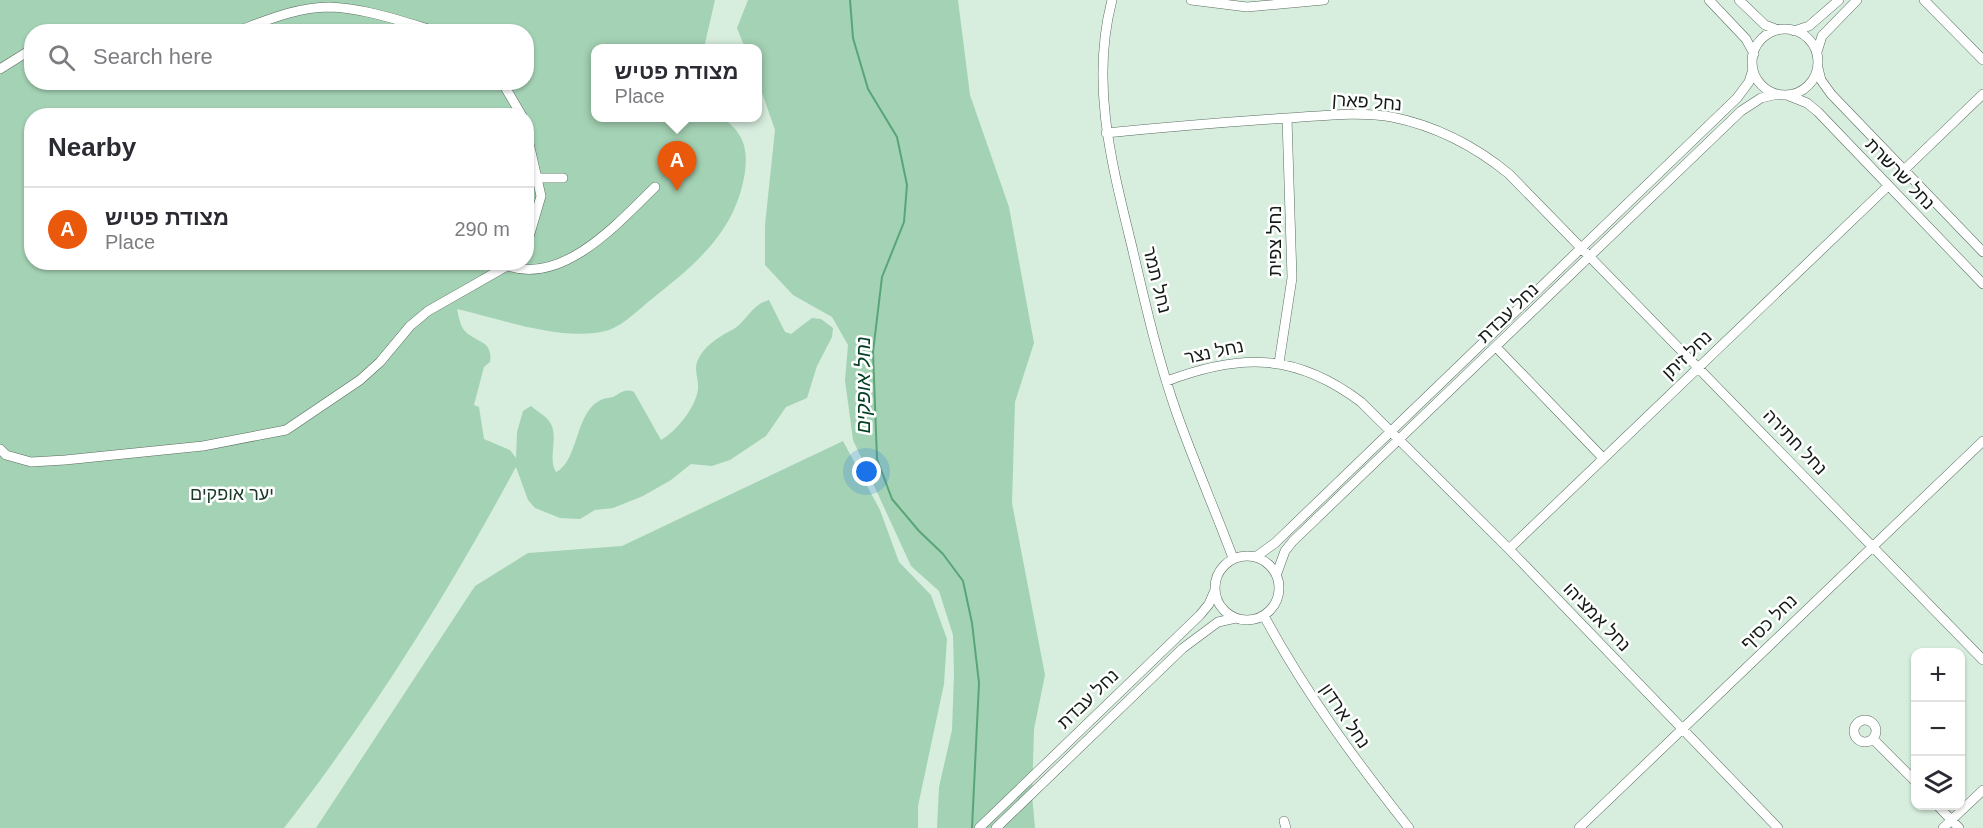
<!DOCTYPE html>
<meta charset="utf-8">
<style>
body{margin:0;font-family:Arial,Heebo,sans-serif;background:#f2f2f3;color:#2b2b33}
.controls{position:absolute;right:18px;bottom:18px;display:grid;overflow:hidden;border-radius:12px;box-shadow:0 2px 4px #0004}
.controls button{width:54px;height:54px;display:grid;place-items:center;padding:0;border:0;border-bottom:2px solid #e1e1e2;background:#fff;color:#2b2b33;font:30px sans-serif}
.you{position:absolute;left:867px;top:472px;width:21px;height:21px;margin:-15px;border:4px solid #fff;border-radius:50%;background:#1a73e8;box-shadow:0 0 0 9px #1a73e833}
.badge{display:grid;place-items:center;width:39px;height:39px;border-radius:50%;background:#ea580c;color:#fff;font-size:20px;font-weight:700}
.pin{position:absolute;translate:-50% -50px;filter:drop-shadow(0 2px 3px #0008)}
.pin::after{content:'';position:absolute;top:32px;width:21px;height:18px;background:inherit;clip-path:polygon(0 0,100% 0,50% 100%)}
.popup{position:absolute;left:591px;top:44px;width:171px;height:78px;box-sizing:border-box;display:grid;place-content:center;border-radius:12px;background:#fff;filter:drop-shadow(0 2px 4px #0005);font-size:20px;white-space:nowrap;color:#7c7c81}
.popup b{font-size:22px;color:#2b2b33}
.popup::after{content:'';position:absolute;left:50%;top:100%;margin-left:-12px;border:12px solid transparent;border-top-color:#fff}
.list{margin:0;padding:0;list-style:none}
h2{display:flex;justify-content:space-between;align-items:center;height:78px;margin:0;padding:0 24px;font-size:26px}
h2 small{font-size:20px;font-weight:400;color:#7c7c81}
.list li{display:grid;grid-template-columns:39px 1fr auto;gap:18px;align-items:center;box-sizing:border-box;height:84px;padding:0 24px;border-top:2px solid #e1e1e2}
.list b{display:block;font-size:22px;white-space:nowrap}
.list p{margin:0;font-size:20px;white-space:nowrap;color:#7c7c81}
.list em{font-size:20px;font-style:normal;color:#7c7c81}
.icon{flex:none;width:33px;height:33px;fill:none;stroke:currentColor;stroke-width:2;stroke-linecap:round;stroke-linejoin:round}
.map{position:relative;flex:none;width:1983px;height:828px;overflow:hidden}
.search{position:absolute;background:#fff;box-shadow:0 2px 4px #0004;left:24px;top:24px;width:510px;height:66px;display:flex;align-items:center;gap:15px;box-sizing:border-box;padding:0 21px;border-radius:24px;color:#7c7c81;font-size:22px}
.panel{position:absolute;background:#fff;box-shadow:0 2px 4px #0004;left:24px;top:108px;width:510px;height:162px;border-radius:24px}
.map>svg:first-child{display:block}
.green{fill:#a4d2b4;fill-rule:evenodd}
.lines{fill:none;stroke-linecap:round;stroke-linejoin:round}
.stream{stroke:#58a577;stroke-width:2}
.minor-casing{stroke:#596c5f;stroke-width:10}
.minor{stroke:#fff;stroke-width:9}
.labels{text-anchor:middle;stroke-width:5;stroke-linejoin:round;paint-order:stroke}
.street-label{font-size:18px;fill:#131b16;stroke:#fff}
.park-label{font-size:18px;fill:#193a27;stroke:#fff}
.water-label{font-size:20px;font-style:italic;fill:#004022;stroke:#fff}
</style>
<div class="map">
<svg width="1983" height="828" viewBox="0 0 1983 828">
<rect width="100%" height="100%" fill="#d7eede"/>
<path class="green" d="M0,0H715L704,48H596V118H723C743,133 748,147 745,172C736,231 697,263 653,298C640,308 625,324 609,330C564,343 502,319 457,309C458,314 460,323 462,327C471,343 494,338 490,362L484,367L474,405L479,407L484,439L510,450L516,458L517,432L523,411L531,406C536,411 545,415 549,421C560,435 547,458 556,472C578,462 575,414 599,401C603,398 609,398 613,397C621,393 625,388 634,392L661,440C676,432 696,407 698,389C699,380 694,371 697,362C702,348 718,337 730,331C746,324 750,305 769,300L785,332L791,334L812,318L821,319L833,328L832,337L817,366L807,398L786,407L766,436L730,460L712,466L691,464L671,480L643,496L613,508L595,510L580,519L560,518L535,508L528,500L516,467C448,593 372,715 284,828H0ZM32,32H526V82H32ZM32,116H526V262H32Z
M748,0H958L970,95L1009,207L1034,343L1015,402L1012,503L1045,675L1034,729L1032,795L1035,828H937L939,787L952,730L954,674L953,635L939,591L911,566L853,440L845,380L848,345L832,317L793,295L765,265V225L775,130L758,81V48H745L737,28Z
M843,441L880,510L899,562L931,595L947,639L944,684L918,806V828H316L475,586L528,553L622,546Z"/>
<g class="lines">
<path class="stream" d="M850,0L853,38L868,89L897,137L907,185L904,222L882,277L873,352L877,459L892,499L919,531L943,554L963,581L972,623L979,683L972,828"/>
<defs>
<path id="minor" d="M1112,0C1090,84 1112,165 1132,247C1145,303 1158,360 1177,414C1194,462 1215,510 1233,558
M1191,0L1247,7L1324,0
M1709,0L1746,39L1754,54
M1739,0L1765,25L1778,30
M1924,0L1983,60
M1752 62a33 33 0 1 1 66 0a33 33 0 1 1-66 0Z
M1794,31L1809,26L1839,0
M235,32C265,21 297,7 329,7C365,8 404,22 438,32
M1817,52L1822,36L1857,0
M1818,68L1821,80L1831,94L1983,252
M0,69L32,49
M502,82L522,116
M1787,95L1807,103L1818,112L1983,284
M526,130L541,196L526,247
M1106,133C1166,127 1227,122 1287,118C1321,116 1359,111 1392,117C1436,126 1475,146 1509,174L1983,660
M1904,170L1983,94
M538,178H563
M508,266C564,285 619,222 655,187
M1496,347L1603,458
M1279,363L1292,278L1287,118
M1167,381C1241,353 1296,353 1361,402L1509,549L1778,828
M0,449L6,455L31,462L65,460L203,446L286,430L360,380L380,362L410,326L428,311L514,262
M1509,549L1888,186
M1215 588a32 32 0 1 1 64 0a32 32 0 1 1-64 0Z
M1257,556L1275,543L1737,98L1749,82L1753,69
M1277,573L1285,551L1293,541L1741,111L1761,98L1778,94
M1264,616C1305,692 1355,760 1409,828
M1854 731a11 11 0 1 1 22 0a11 11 0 1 1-22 0Z
M1873,739L1916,782
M1938,806L1959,828
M1284,821L1286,828
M979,828L1200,615L1209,604L1215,590
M996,828L1183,648L1218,622L1236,618
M1579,828L1983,441
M1943,828L1983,790"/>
</defs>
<use href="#minor" class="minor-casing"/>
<use href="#minor" class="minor"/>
</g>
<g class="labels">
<g class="street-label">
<text transform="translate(1367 102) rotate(4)" y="6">נחל פארן</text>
<text transform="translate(1900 174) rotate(46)" y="6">נחל שרשרת</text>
<text transform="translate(1275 241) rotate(-90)" y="6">נחל צפית</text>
<text transform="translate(1157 280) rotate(76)" y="6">נחל תמר</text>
<text transform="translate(1508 313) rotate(-44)" y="6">נחל עבדת</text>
<text transform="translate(1214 352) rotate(-12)" y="6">נחל נצר</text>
<text transform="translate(1687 355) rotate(-44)" y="6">נחל זיתן</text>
<text transform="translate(1795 442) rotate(46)" y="6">נחל חתירה</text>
<text transform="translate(1597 617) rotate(46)" y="6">נחל אמציהו</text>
<text transform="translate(1769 622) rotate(-44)" y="6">נחל כסיף</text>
<text transform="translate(1088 699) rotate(-44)" y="6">נחל עבדת</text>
<text transform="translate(1345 716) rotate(56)" y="6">נחל ארדון</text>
</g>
<g class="park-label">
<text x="232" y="500">יער אופקים</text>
</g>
<g class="water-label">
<text transform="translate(863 385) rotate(-90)" y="7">נחל אופקים</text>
</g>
</g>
</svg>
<div class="controls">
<button>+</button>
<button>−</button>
<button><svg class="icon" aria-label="layers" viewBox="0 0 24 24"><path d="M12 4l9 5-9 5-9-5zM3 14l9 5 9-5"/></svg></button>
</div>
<div class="you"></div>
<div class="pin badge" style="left:677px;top:191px">A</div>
<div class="popup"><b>מצודת פטיש</b>Place</div>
<div class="search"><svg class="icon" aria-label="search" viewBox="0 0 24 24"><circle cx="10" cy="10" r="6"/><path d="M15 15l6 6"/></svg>Search here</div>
<section class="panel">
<h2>Nearby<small></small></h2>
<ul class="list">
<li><span class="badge">A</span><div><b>מצודת פטיש</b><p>Place</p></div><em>290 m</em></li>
</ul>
</section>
</div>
